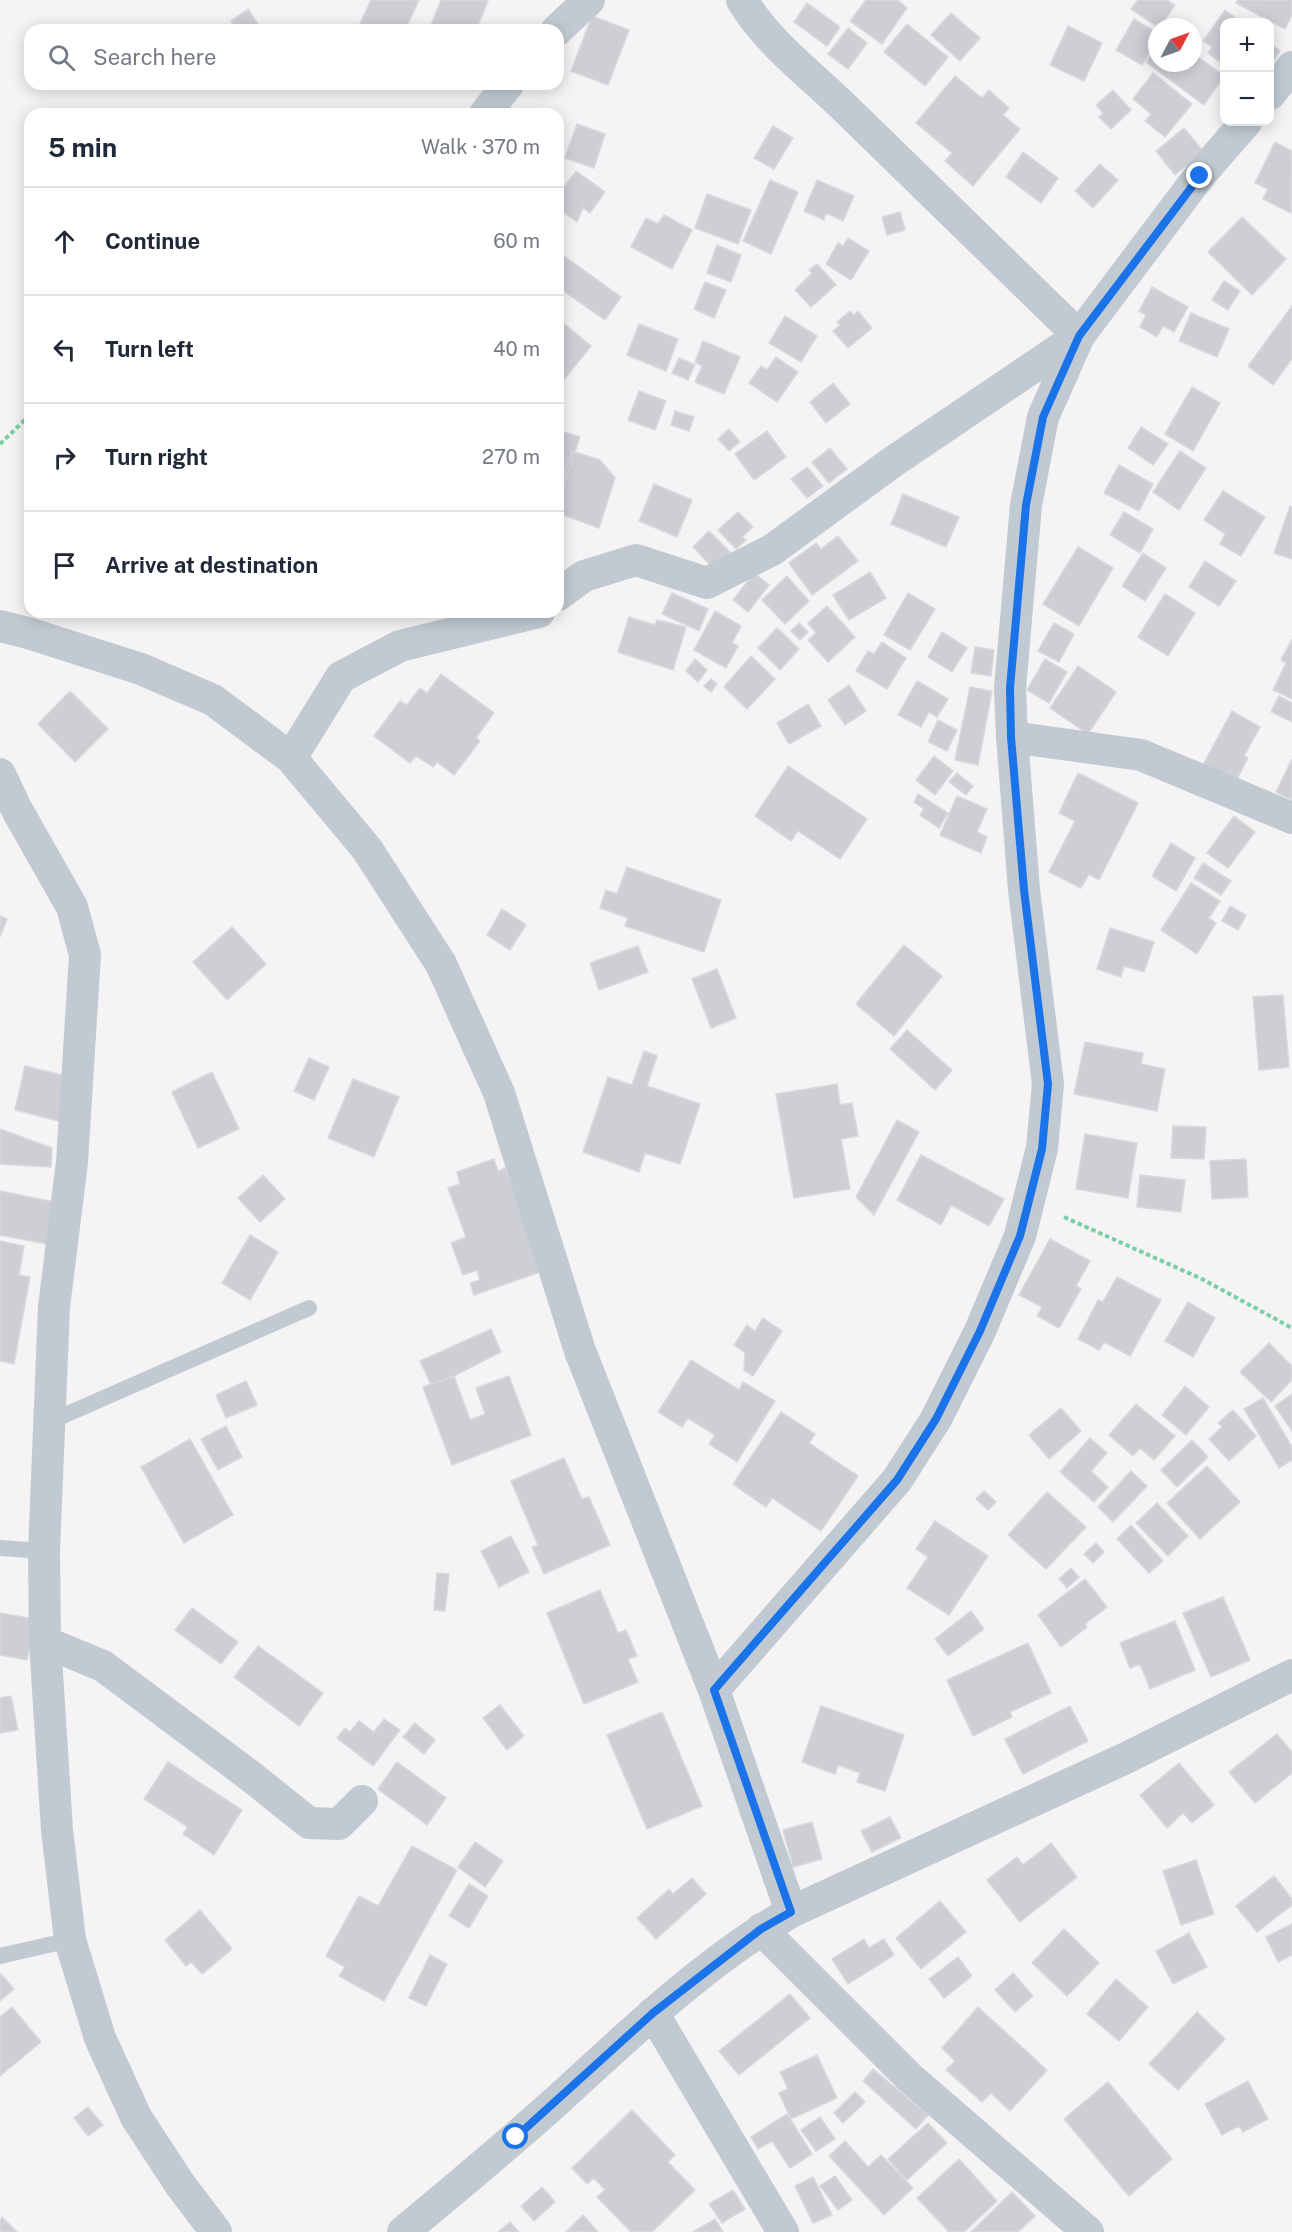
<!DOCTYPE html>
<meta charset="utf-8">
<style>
body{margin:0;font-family:"Public Sans",sans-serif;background:#f2f2f3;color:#1f2937}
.controls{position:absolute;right:18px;top:18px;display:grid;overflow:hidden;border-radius:12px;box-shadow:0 3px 15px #0003}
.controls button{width:54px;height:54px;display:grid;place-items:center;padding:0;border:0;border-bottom:2px solid #e0e1e3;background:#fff;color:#1f2937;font:30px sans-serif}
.compass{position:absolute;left:1148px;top:18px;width:54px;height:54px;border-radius:50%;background:#fff;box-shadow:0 3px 15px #0003;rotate:49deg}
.stop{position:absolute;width:18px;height:18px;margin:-14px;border:4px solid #1a73e8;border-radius:50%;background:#fff}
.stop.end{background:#1a73e8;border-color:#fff;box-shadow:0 2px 6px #0008}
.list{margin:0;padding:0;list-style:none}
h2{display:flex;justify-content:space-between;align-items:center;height:78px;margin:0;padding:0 24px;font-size:26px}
h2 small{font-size:20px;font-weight:400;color:#747a83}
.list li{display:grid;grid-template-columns:39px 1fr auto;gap:18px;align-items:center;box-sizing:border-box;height:108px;padding:0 24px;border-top:2px solid #e0e1e3}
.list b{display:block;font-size:22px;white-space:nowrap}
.list em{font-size:20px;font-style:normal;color:#747a83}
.icon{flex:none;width:33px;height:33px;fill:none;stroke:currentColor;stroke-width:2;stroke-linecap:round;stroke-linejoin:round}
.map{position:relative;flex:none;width:1292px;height:2232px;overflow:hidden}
.search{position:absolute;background:#fff;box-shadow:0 3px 15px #0003;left:24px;top:24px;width:540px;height:66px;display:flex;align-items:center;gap:15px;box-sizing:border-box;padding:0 21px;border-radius:18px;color:#747a83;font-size:22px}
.panel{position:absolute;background:#fff;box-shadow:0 3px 15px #0003;left:24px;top:108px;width:540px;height:510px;border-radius:18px}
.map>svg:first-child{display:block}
.building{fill:#cdcfd5;stroke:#d7d9de;stroke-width:1.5}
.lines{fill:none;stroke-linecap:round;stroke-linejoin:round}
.path{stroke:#7ad0a6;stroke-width:4;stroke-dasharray:4.5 3;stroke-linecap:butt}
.service{stroke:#c1cad2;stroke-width:16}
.minor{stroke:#c1cad2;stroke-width:32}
.route{stroke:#1a73e8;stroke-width:8}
</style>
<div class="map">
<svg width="1292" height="2232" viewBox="0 0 1292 2232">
<rect width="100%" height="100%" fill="#f5f3f3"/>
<path class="building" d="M371,0H419L405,30H357Z
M441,0H485L488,1L476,30H429Z
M866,0H897L907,8L882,44L850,21Z
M1138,0H1167L1175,5L1160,27H1158L1131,9Z
M1238,0H1292V15L1285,29L1236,3Z
M807,3L840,27L827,46L794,22Z
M248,9L262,30H237L231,21Z
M1225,10L1241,22H1224V65L1208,53L1212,47L1203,41Z
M951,13L980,38L960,61L931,35Z
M592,16L629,30L608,85L571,71Z
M1134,19L1157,33V39L1142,65L1116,50Z
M907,24L948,57L925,86L884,52Z
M1068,26L1102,43L1084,81L1050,65Z
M848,28L867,43L848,69L828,54Z
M1193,43L1201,49L1197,56L1224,76L1204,105L1146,62L1157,46V63H1193Z
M1270,43L1280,51L1270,65Z
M1153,73L1192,104L1165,137L1145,121L1151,114L1133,99Z
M955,76L982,98L989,90L1009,108L1003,115L1020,129L973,186L945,161L952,153L916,123Z
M1113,90L1131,110L1111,129L1099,117L1103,113L1096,105Z
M577,124L605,134L594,168L565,158Z
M773,126L793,138L774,169L754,158Z
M1184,128L1203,151L1175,175L1156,151Z
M1275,142L1292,151L1291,213L1263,199L1268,189L1255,183Z
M1023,152L1058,178L1041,203L1006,177Z
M1100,164L1118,180L1093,208L1075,191Z
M576,171L605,192L590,213L583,208L577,222L558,208V195Z
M770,180L798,192L771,254L743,241Z
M817,180L854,196L843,221L826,213L824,220L804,211Z
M707,194L751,210L738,244L695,228Z
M900,212L905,230L887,235L882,217Z
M664,215L692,230L672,269L631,247L646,218L658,224Z
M1242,217L1286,259L1252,295L1208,252Z
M848,238L869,251L851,280L826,264L838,243L843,246Z
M717,245L741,255L731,282L707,273Z
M558,252L621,297L605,320L558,287Z
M817,264L836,285L811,307L795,290L812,273L809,270Z
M1224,281L1240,291L1228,310L1212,300Z
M705,282L726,290L714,318L694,309Z
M1152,287L1188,307L1174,332L1163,326L1157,337L1140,327L1146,315L1139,311Z
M1292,306V359L1273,385L1248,366Z
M850,311L854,315L858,311L872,328L848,348L833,331L840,325L837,322Z
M1191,313L1229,329L1217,357L1179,341Z
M785,316L817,336L801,362L769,343Z
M562,322L591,346L562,382L558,379V327Z
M639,324L678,339L666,371L627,355Z
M703,341L740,357L724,394L695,382L702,366L695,362Z
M776,357L798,372L777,402L749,383L761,366L767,370Z
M679,358L695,365L688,380L672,373Z
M833,383L850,404L826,423L810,402Z
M1192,387L1220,403L1193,451L1165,434Z
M639,391L666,401L655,430L628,420Z
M675,411L694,417L689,431L671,425Z
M1141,427L1168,444L1153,465L1128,448Z
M729,429L740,442L729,451L718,439Z
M558,430L580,437L565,481L558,479Z
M767,431L786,457L754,480L735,454Z
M830,448L847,469L829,483L812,462Z
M572,451L600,460L615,478L599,528L558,513V492Z
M1180,451L1206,468L1179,510L1153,492Z
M1119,465L1153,484L1139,511L1104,493Z
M807,467L823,486L807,498L791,479Z
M654,484L692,500L677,537L639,521Z
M1223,491L1265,517L1241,556L1220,544L1225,534L1204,520Z
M903,494L959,517L946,547L891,524Z
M1290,506L1292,507V559L1274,553Z
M738,512L753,527L742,537L746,540L736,549L718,530Z
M1124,512L1153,529L1140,553L1110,535Z
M709,531L731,553L714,569L693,547Z
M838,536L858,561L812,595L789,563L816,543L821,549Z
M1078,547L1113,568L1079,626L1043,604Z
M1143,553L1166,568L1145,601L1122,586Z
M1205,561L1236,581L1219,606L1189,587Z
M870,572L886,598L849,620L833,595Z
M754,573L769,585L748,612L733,600Z
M787,576L809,601L785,624L762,600Z
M672,593L708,609L699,631L662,614Z
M908,593L935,609L910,650L884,635Z
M1165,594L1195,613L1168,656L1138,637Z
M827,606L855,637L828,662L808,640L816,633L808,623Z
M715,611L741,626L732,643L738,646L726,668L694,650Z
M629,617L655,625L657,620L686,627L673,670L618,652Z
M799,623L808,632L800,640L791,631Z
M1054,623L1074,634L1059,662L1038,651Z
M777,628L799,649L780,670L758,648Z
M942,632L967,648L952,672L928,657Z
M1292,639V699L1273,690L1286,663L1281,660Z
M882,642L906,658L887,689L856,671L868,651L874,654Z
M975,647L994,650L991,676L971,673Z
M751,656L775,679L747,709L724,687Z
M695,659L707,670L698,682L686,671Z
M1045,659L1067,672L1049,703L1027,690Z
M1078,666L1116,692L1088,734L1050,708Z
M441,674L494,713L476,738L480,741L454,775L437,762L433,767L416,756L410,763L374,736L400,701L407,705L420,688L427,693Z
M711,679L717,684L711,692L704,686Z
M917,681L948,699L937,717L929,712L921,727L898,715Z
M849,685L866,711L845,725L828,700Z
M970,687L992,691L978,765L955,760Z
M70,691L108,729L75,762L38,724Z
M1279,696L1292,703V722L1271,712Z
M808,704L821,726L789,744L777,723Z
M1232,711L1260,727L1244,756L1248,758L1235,783L1203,765Z
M938,720L957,730L947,751L928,742Z
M934,756L953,771L935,795L916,780Z
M1292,759V800L1276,792Z
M788,766L867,819L840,859L798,831L791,841L755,816Z
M957,773L973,786L966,795L949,782Z
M1078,773L1138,803L1099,880L1089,874L1081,888L1049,872L1075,821L1059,813Z
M918,794L948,813L939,828L920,815L924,809L914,802Z
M957,796L987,809L977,832L987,837L981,853L940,835Z
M1234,816L1255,832L1228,868L1207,853Z
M1171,843L1195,858L1176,891L1152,876Z
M1203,863L1231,881L1221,895L1194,878Z
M627,867L721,900L704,952L625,926L628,918L600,908L606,890L617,894Z
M1191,883L1220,901L1209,918L1216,923L1197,954L1161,930Z
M1230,906L1246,915L1238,930L1222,921Z
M502,909L526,925L510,950L487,935Z
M0,916L7,919L0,937Z
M232,927L266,964L227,1000L193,962Z
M1110,928L1154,942L1144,972L1124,966L1121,977L1097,969Z
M904,945L942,976L894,1036L856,1004Z
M638,946L648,972L599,990L590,963Z
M717,969L736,1018L711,1028L692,979Z
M1283,995L1289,1067L1259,1070L1253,997Z
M907,1030L952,1070L935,1090L890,1049Z
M1085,1042L1143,1053L1141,1064L1165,1069L1157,1111L1074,1094Z
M644,1051L657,1056L647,1086L700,1104L680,1164L645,1153L639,1172L583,1152L608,1077L632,1085Z
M309,1058L329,1067L314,1100L294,1091Z
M25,1066L86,1081L75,1125L15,1110Z
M212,1072L239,1129L198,1148L172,1092Z
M353,1079L399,1097L374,1157L328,1138Z
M837,1084L840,1105L852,1103L858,1136L841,1139L850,1189L794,1198L776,1094Z
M897,1120L919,1132L874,1215L856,1197Z
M1173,1126L1206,1127L1204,1159L1171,1158Z
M0,1129L52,1148L51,1167L0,1164Z
M1085,1134L1137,1143L1128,1198L1076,1189Z
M921,1155L1004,1199L989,1226L951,1205L941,1225L897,1200Z
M494,1159L498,1171L505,1168L543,1271L474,1295L470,1283L480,1280L477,1270L463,1275L451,1243L466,1237L448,1188L460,1184L457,1172Z
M1246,1159L1248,1197L1212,1199L1210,1161Z
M263,1175L285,1199L260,1222L238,1198Z
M1140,1175L1185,1180L1181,1212L1137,1207Z
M0,1191L55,1202L47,1244L0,1235Z
M250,1235L278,1252L250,1300L222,1283Z
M1050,1239L1090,1261L1076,1286L1081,1289L1059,1328L1037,1316L1042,1307L1019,1295Z
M0,1241L24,1246L19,1275L30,1277L14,1364L0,1361Z
M1117,1277L1161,1300L1130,1356L1104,1342L1099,1350L1078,1339L1098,1300L1103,1302Z
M1188,1302L1215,1318L1193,1357L1165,1341Z
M763,1318L782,1331L753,1376L744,1370L745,1353L734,1345L747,1325L755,1331Z
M491,1329L501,1352L454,1376L431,1384L420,1361Z
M1269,1343L1292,1366V1380L1271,1402L1240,1372Z
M691,1360L739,1390L743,1382L775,1401L737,1462L709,1444L715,1435L688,1418L682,1427L658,1412Z
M454,1376L470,1420L485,1414L476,1388L509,1376L531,1435L452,1465L423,1387Z
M246,1381L257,1405L226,1418L216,1395Z
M1185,1386L1209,1407L1186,1435L1162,1415Z
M1292,1394V1431L1275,1406Z
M1263,1398L1292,1447V1460L1279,1468L1244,1409Z
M1136,1404L1175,1436L1154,1460L1140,1448L1133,1456L1109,1435Z
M1061,1408L1081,1431L1049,1459L1029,1435Z
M1233,1410L1256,1436L1229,1461L1209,1439L1222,1427L1218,1423Z
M781,1412L815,1434L809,1443L858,1476L821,1531L772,1498L766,1507L733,1484Z
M226,1426L242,1457L218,1470L201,1439Z
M1090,1438L1107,1453L1091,1471L1108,1487L1094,1502L1060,1472Z
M190,1439L233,1515L184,1543L141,1467Z
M1192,1440L1208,1457L1177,1487L1161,1470Z
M564,1458L582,1499L589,1497L610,1545L544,1574L532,1547L538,1545L511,1481Z
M1207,1466L1240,1502L1200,1539L1167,1503Z
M1131,1471L1147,1486L1113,1522L1098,1507Z
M984,1491L996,1502L988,1510L976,1499Z
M1047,1492L1086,1527L1046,1569L1008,1535Z
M1157,1503L1188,1536L1168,1556L1136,1523Z
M935,1521L988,1556L949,1615L907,1588L928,1557L916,1549Z
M1131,1525L1163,1561L1149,1573L1117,1539Z
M511,1536L529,1572L499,1587L481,1551Z
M1096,1543L1104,1552L1093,1563L1084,1554Z
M1071,1568L1079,1577L1067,1588L1059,1579Z
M437,1573L449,1574L445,1611L434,1610Z
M1085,1579L1107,1607L1085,1624L1087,1627L1061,1647L1038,1615Z
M600,1590L618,1633L626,1630L637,1656L628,1659L638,1682L584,1704L547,1613Z
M1223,1597L1250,1660L1211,1677L1183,1613Z
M192,1608L238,1642L221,1664L175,1630Z
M971,1611L984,1629L948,1656L935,1639Z
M0,1613L35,1619L27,1660L0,1655Z
M1175,1621L1195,1670L1150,1689L1140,1664L1130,1668L1120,1643Z
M1028,1643L1051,1693L1010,1712L1012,1717L973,1736L947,1680Z
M258,1646L323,1693L299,1726L234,1677Z
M11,1696L18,1730L0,1733V1698Z
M500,1705L524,1736L507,1750L483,1718Z
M821,1706L904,1735L885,1791L857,1782L860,1773L838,1765L835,1774L802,1762Z
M1070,1706L1088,1741L1023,1774L1005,1739Z
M662,1712L702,1806L647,1829L607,1735Z
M384,1719L400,1730L373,1766L337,1738L345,1728L350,1732L359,1721L374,1732Z
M415,1723L435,1740L424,1754L403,1737Z
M1277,1734L1292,1752V1773L1255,1803L1229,1772Z
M168,1762L242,1810L214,1855L183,1834L188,1827L144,1799Z
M397,1762L446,1798L427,1825L378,1789Z
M1179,1763L1214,1805L1192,1823L1183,1813L1167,1828L1140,1795Z
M890,1817L901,1838L872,1852L861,1831Z
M812,1822L822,1859L793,1867L783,1830Z
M475,1842L503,1861L485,1887L458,1867Z
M1051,1843L1077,1877L1020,1922L987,1880L1017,1857L1023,1865Z
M412,1846L457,1870L384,2001L339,1976L345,1967L326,1956L359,1896L378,1906Z
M1196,1860L1214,1914L1181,1925L1163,1871Z
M1274,1876L1292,1899V1905L1257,1932L1236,1906Z
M692,1878L706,1894L656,1939L637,1918L669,1889L673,1894Z
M469,1884L488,1896L469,1928L449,1916Z
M940,1901L966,1932L921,1969L896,1938Z
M200,1910L232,1949L202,1974L191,1962L186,1966L165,1940Z
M1292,1924V1955L1278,1962L1266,1937Z
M1064,1929L1099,1963L1067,1996L1032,1963Z
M1189,1933L1207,1967L1173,1984L1156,1951Z
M864,1939L869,1948L884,1939L894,1955L848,1984L832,1959Z
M430,1955L447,1964L426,2006L409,1998Z
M958,1957L972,1976L944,1998L929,1979Z
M0,1973L14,1989L0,2001Z
M1013,1973L1033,1996L1015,2012L995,1990Z
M1116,1979L1148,2007L1119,2041L1087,2014Z
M790,1994L810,2018L739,2075L719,2051Z
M12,2007L41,2042L0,2076V2017Z
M978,2007L1047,2070L1010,2111L991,2093L982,2102L946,2070L955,2061L942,2048Z
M1197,2012L1225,2039L1178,2090L1149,2064Z
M817,2055L837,2098L791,2119L779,2093L788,2089L780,2072Z
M873,2069L928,2115L916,2129L863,2081Z
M1248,2081L1268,2119L1243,2132L1239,2126L1222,2135L1205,2104Z
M1108,2082L1172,2159L1129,2196L1064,2119Z
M855,2092L865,2102L843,2123L834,2113Z
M88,2107L103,2125L88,2136L74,2118Z
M632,2110L675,2155L668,2162L695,2190L652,2232H631L597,2197L605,2190L594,2178L587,2184L572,2168Z
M787,2114L812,2154L790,2168L772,2141L758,2149L751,2137Z
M820,2117L835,2139L816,2151L801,2130Z
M928,2123L947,2143L907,2180L888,2159Z
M845,2141L868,2167L881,2155L913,2188L884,2215L829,2156Z
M959,2159L997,2201L964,2232H949L917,2198Z
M835,2176L852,2200L838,2210L820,2186Z
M813,2177L832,2215L813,2223L795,2186Z
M542,2187L555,2202L534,2221L521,2206Z
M733,2190L745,2209L722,2223L709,2204Z
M1012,2192L1035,2216L1018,2232H971Z
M583,2215L598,2232H566Z
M2,2217L17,2232H0V2220Z
M715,2219L723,2232H693Z
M510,2222L519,2232H498Z"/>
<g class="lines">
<path class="path" d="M0,444L28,417L30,411
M1064,1217L1202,1279L1292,1328"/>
<path class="service" d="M49,1422L309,1308
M0,1548L44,1551
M0,1956L70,1940"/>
<path class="minor" d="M557,30L589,0
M1270,94L1292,67
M485,114L508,84
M558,595L584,576L636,560L707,583L772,550L894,461L1079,336C1002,261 926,186 849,112C813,76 768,44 742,0
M0,626L28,633L141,669L213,700L291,758L367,849L441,964L499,1093L580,1351L714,1690L791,1912
M1012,737L1141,755L1292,818
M291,758L341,677L400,646L539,612
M0,774L17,810L72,907L85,955L72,1162L54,1307L44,1551L45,1642L57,1830L70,1940L100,2038L136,2117L179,2183L216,2232
M45,1642L103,1666L249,1775L309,1823L339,1824L362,1801
M714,1690L897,1480L936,1419L980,1331L1020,1236L1042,1148L1048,1084L1024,890L1012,737L1010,688L1026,505L1043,417L1079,336L1200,175L1246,122
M761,1929L909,2077L1088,2232
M653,2013L783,2232
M403,2232C456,2188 509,2144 560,2098C631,2033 707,1960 791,1912L1126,1758L1292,1675"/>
</g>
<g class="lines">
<path class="route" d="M516,2137L653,2013L761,1929L791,1912L714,1690L897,1480L936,1419L980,1331L1020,1236L1042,1149L1048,1084L1024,890L1011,737L1010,688L1026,505L1043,417L1079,336L1200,176"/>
</g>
</svg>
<div class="controls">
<button>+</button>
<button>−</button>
</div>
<svg class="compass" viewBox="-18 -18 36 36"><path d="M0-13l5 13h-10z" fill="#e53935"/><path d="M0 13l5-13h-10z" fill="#747a83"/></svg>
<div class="stop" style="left:516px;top:2137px"></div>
<div class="stop end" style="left:1200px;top:176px"></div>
<div class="search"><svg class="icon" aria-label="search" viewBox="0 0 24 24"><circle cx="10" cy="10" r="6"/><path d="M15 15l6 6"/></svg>Search here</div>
<section class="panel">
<h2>5 min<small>Walk · 370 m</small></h2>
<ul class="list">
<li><svg class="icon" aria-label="ahead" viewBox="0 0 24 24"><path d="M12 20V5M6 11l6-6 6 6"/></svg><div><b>Continue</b></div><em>60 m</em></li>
<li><svg class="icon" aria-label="left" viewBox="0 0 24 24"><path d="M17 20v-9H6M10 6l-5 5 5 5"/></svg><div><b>Turn left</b></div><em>40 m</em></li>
<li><svg class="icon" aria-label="right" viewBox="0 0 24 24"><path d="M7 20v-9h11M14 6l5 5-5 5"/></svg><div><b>Turn right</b></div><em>270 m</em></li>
<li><svg class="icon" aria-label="arrive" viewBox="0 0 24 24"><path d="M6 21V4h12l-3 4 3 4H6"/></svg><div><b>Arrive at destination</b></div></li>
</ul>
</section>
</div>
